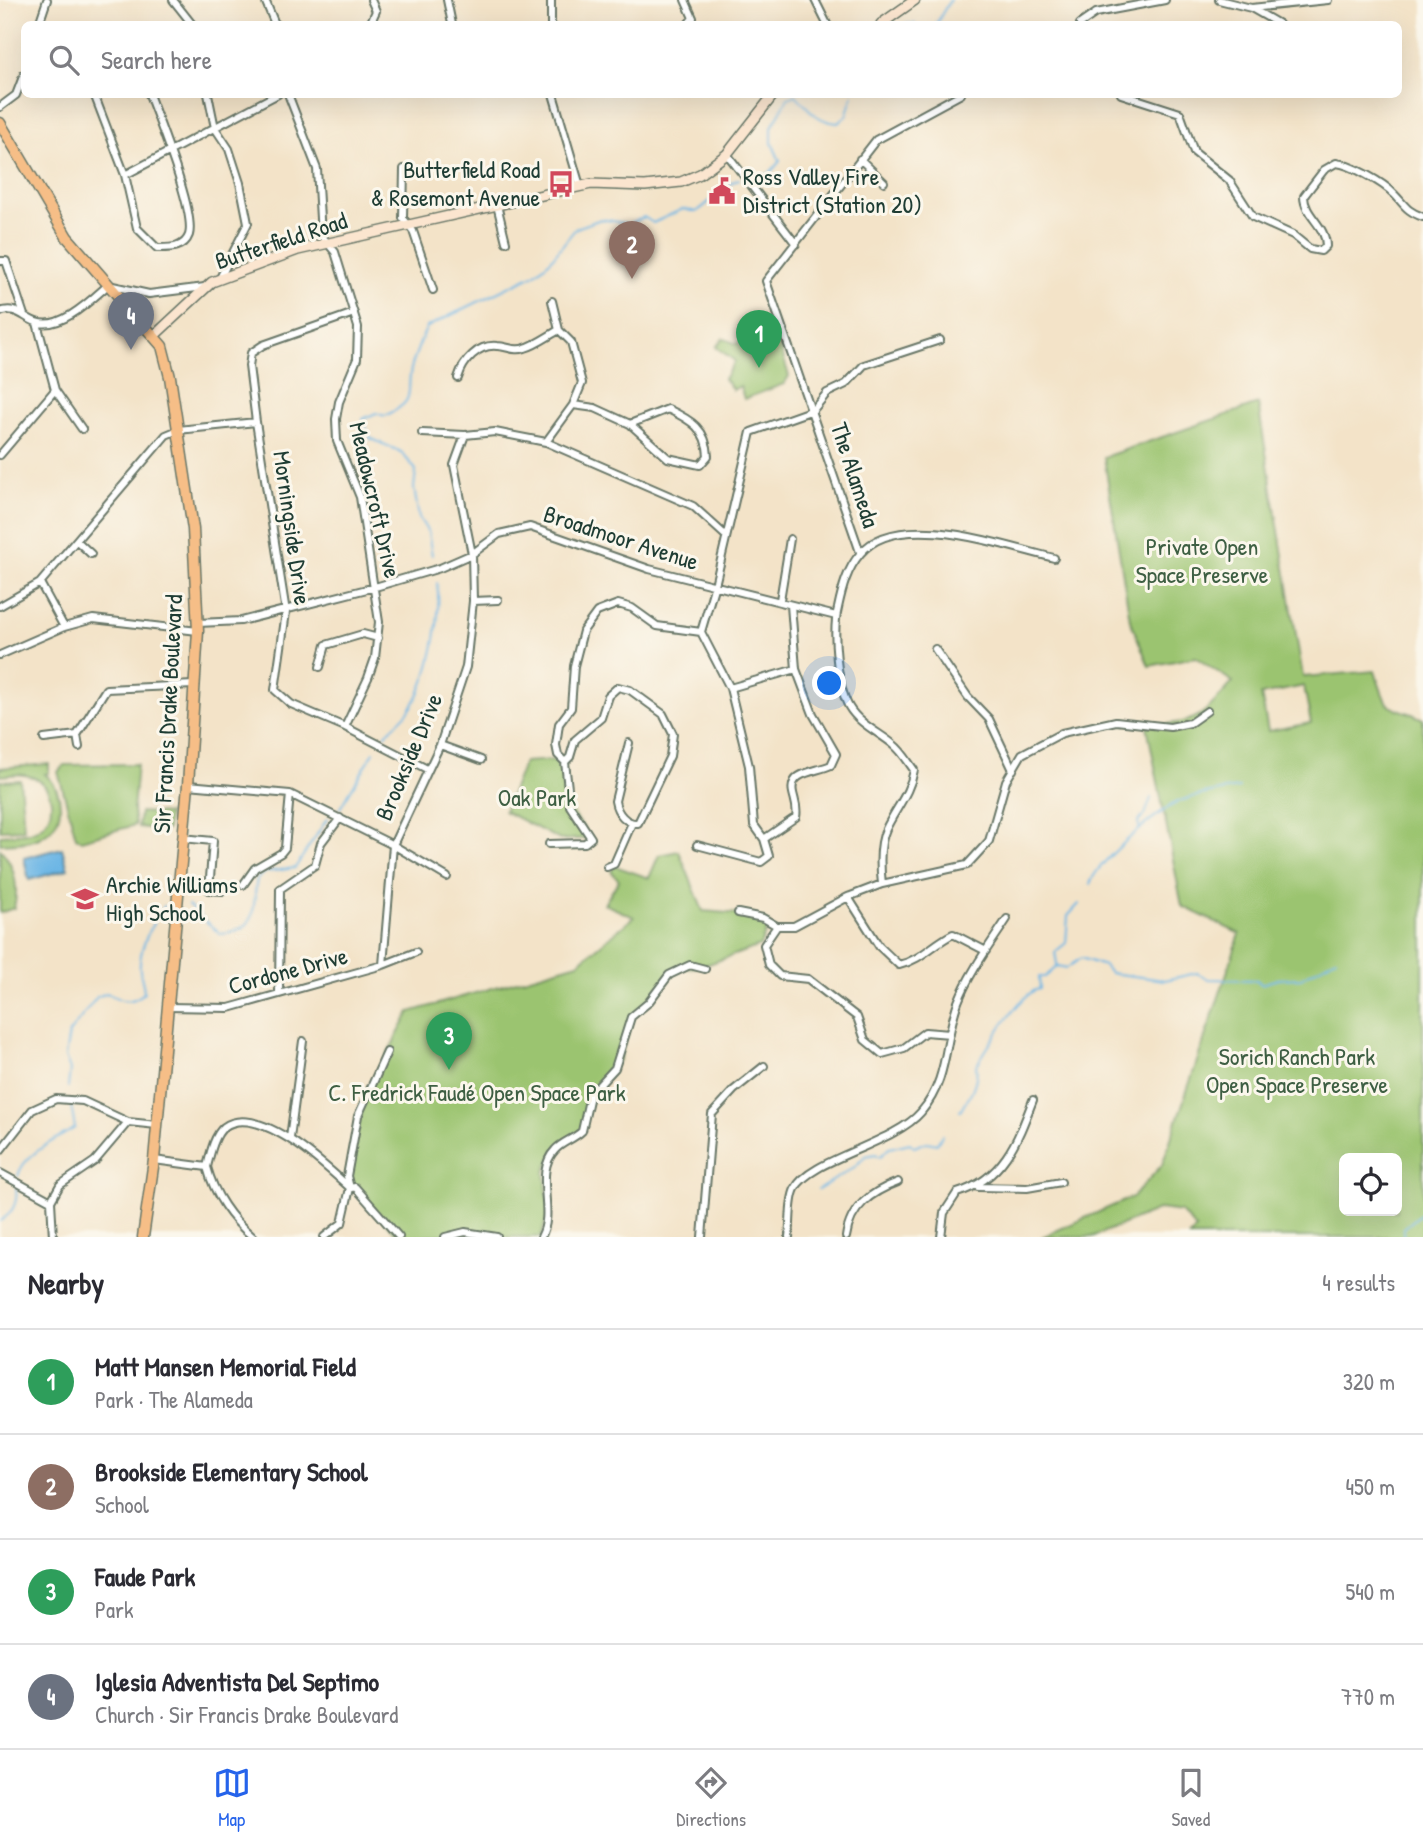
<!DOCTYPE html>
<meta charset="utf-8">
<style>
body{margin:0;font-family:"Patrick Hand",sans-serif;background:#f2f2f3;color:#2b2b33}
.controls{position:absolute;right:21px;bottom:21px;display:grid;overflow:hidden;border-radius:10px;box-shadow:0 7px 28px #0002}
.controls button{width:63px;height:63px;display:grid;place-items:center;padding:0;border:0;border-bottom:2px solid #e1e1e2;background:#fff;color:#2b2b33;font:35px sans-serif}
.you{position:absolute;left:830px;top:684px;width:24px;height:24px;margin:-18px;border:5px solid #fff;border-radius:50%;background:#1a73e8;box-shadow:0 0 0 10px #1a73e833}
.badge{display:grid;place-items:center;width:46px;height:46px;border-radius:50%;background:#2563eb;color:#fff;font-size:23px;font-weight:700}
.pin{position:absolute;translate:-50% -58px;filter:drop-shadow(0 2px 4px #0008)}
.pin::after{content:'';position:absolute;top:37px;width:24px;height:21px;background:inherit;clip-path:polygon(0 0,100% 0,50% 100%)}
.list{margin:0;padding:0;list-style:none}
h2{display:flex;justify-content:space-between;align-items:center;height:91px;margin:0;padding:0 28px;font-size:30px}
h2 small{font-size:23px;font-weight:400;color:#7c7c81}
.list li{display:grid;grid-template-columns:46px 1fr auto;gap:21px;align-items:center;box-sizing:border-box;height:105px;padding:0 28px;border-top:2px solid #e1e1e2}
.list b{display:block;font-size:26px;white-space:nowrap}
.list p{margin:0;font-size:23px;white-space:nowrap;color:#7c7c81}
.list em{font-size:23px;font-style:normal;color:#7c7c81}
.icon{flex:none;width:38px;height:38px;fill:none;stroke:currentColor;stroke-width:2;stroke-linecap:round;stroke-linejoin:round}
.map{position:relative;flex:none;width:1423px;height:1237px;overflow:hidden}
.search{position:absolute;background:#fff;box-shadow:0 7px 28px #0002;left:21px;right:21px;top:21px;height:77px;display:flex;align-items:center;gap:18px;box-sizing:border-box;padding:0 24px;border-radius:10px;color:#7c7c81;font-size:26px}
.sheet{height:511px;background:#fff}
nav{display:flex;justify-content:space-around;align-items:center;box-sizing:border-box;height:98px;border-top:2px solid #e1e1e2;background:#fff;font-size:19px;color:#7c7c81}
nav a{display:grid;justify-items:center;gap:4px}
nav .on{color:#2563eb}
.map>svg:first-child{display:block}
.green{fill:#9bc470;stroke:#5d8052;stroke-width:2;fill-rule:evenodd}
.water{fill:#6cb6e5;stroke:#467a8c;stroke-width:2}
.lines{fill:none;stroke-linecap:round;stroke-linejoin:round}
.stream{stroke:#6cb6e5;stroke-width:2}
.street-casing{stroke:#697768;stroke-width:10}
.secondary-casing{stroke:#697768;stroke-width:12}
.primary-casing{stroke:#697768;stroke-width:13}
.street{stroke:#fff;stroke-width:6}
.secondary{stroke:#fbe5cf;stroke-width:9}
.primary{stroke:#f6be87;stroke-width:10}
.labels{text-anchor:middle;stroke-width:6;stroke-linejoin:round;paint-order:stroke}
.poi-label{font-size:24px;fill:#1f3d34;stroke:#fbf7ec;text-anchor:start}
.street-label{font-size:24px;fill:#1f3d34;stroke:#fbf7ec}
.park-label{font-size:24px;fill:#3e5f43;stroke:#fbf7ec}
</style>
<div class="map">
<svg width="1423" height="1237" viewBox="0 0 1423 1237">
<rect width="100%" height="100%" fill="#fbf7ec"/>
<filter id="ink" filterUnits="userSpaceOnUse"><feTurbulence type="fractalNoise" baseFrequency=".0143" numOctaves="2"/><feDisplacementMap in="SourceGraphic" scale="14" xChannelSelector="R" yChannelSelector="G"/><feConvolveMatrix kernelMatrix="1 2 1 2 8 2 1 2 1" color-interpolation-filters="sRGB"/></filter>
<filter id="wash" filterUnits="userSpaceOnUse"><feTurbulence type="fractalNoise" baseFrequency=".00686" numOctaves="4" result="noise"/><feDisplacementMap in="SourceGraphic" scale="28" xChannelSelector="R" yChannelSelector="G"/><feGaussianBlur stdDeviation="1.57" result="paint"/><feColorMatrix in="noise" values="0 0 0 0 0 0 0 0 0 0 0 0 0 0 0 0 0 1.4 0 .05"/><feComposite in="paint" operator="in"/></filter>
<g filter="url(#wash)">
<rect width="100%" height="100%" fill="#f3e3c8"/>
<path class="green" d="M775,330L789,376L784,384L744,399L740,386L733,390L724,379L735,361L716,347L723,338L736,344Z
M1258,404L1303,677L1375,671C1390,720 1386,700 1423,719V1237H1189L1196,1229L1181,1212L1160,1209L1092,1237H1042L1133,1197L1162,1165L1240,934L1182,906L1147,726C1198,722 1199,720 1233,682L1195,657L1149,666L1130,620L1104,457ZM1304,686L1311,723L1268,731L1261,695ZM1344,1158H1397V1211H1344Z
M555,760L563,774V800L591,838L560,840L504,811L524,762Z
M49,764V773L45,774C66,792 66,825 39,838C27,844 12,843 0,844V835C12,834 27,835 37,829C58,817 55,785 32,777C22,773 11,775 0,776V768Z
M137,764L133,810L135,825L81,840L76,837L58,772L64,765Z
M20,780L24,829L0,830V781Z
M140,812L168,814L167,830L138,827Z
M0,849C15,864 19,888 14,908L0,913Z
M679,851L703,911L753,915L769,924L760,946L700,967L679,968L635,1013L619,1060L595,1087L582,1131L554,1151L545,1172L549,1210L541,1237H497L481,1233L399,1237L355,1187L350,1188C337,1140 387,1054 410,1012L578,963L634,917L604,904L619,880L611,871L615,866L649,878L659,855Z"/>
<path class="water" d="M62,848L68,869L29,880L24,858Z"/>
<g class="lines">
<path class="stream" d="M904,24H915
M936,24L950,0
M755,176L769,174L780,161L772,143V127L788,98L796,95C810,110 816,121 838,123L846,116L853,95
M432,555L428,532L419,518L414,488L416,470L401,452L370,438L363,419L376,413L385,416C420,399 404,393 412,365C416,353 421,339 427,327L533,275L550,261L576,228L601,219L629,224L644,217L653,223L683,209L696,212C713,202 719,187 739,179
M385,735C392,727 402,720 408,712C431,682 442,619 437,583
M340,808L374,752
M1140,830L1138,822L1145,815L1151,798
M1090,884C1096,863 1159,810 1180,801C1199,794 1219,791 1239,788
M188,905L220,934C261,930 251,910 257,879L266,872L295,868L327,819
M1057,965L1055,952L1066,943L1068,916L1079,904
M68,1087L70,1070L65,1057L69,1033L97,997L107,993C121,1001 130,1005 144,993C144,984 141,979 140,971C138,949 152,923 164,906
M960,1110C969,1099 979,1080 976,1066C987,1049 1021,990 1040,989L1039,977H1045L1058,966L1067,968L1081,958L1104,966L1110,973L1165,980L1197,973L1208,979L1257,980L1261,984L1278,979L1301,978L1336,958
M18,1176C23,1154 57,1139 75,1128L71,1106
M818,1190L856,1166L865,1156L876,1154L880,1157L889,1148L910,1143L914,1147L927,1142L937,1144L942,1135
M0,1221C13,1213 18,1202 16,1188
M1403,1237L1404,1228L1423,1212"/>
</g>
</g>
<g filter="url(#ink)">
<g class="lines">
<defs>
<path id="street" d="M173,0L192,24
M265,0L275,24
M447,0L452,24
M685,0L693,18L688,24
M815,0L827,24
M1219,0L1251,8L1328,0
M1251,8L1279,24
M39,24L47,0
M370,24L376,11L371,0
M551,24V0
M1080,24L1096,13L1165,0
M94,94L125,175L137,228L157,248C169,248 184,249 189,235C196,212 158,120 149,94
M208,94L215,128L229,149L240,183L248,223L220,278
M288,94L317,169L321,235L335,252L358,327L357,359L339,402L336,419L337,441L360,497L379,622L375,658L368,678L345,727
M468,94L469,95
M553,94L580,186
M1121,94L1180,113L1194,152L1229,180L1253,217L1293,235L1310,249L1321,251L1326,246C1326,225 1304,216 1304,196L1324,170L1336,163C1350,164 1384,183 1394,194C1405,205 1406,211 1423,217
M0,107L16,95L24,74
M727,154L796,244
M860,159L884,182
M404,169L403,218L413,231L433,290
M125,175L278,94
M497,205L506,242
M0,261H6L24,315
M0,312C15,306 23,317 36,322C60,331 91,300 108,285L149,294L205,287
M354,313L263,345L251,353L249,366L256,422L286,612L275,690L291,704L345,727L427,769
M458,378C463,361 478,344 497,346C508,346 514,352 525,348C536,345 548,336 559,330
M55,390L82,429
M573,405L595,408L630,424
M668,409C691,420 707,429 708,456L700,465L668,458L630,424Z
M422,433L465,435L495,432L546,442L693,506L726,536
M546,442L573,405L582,383L571,342L559,330L552,301
M0,455L55,390L37,323
M77,541L91,554
M860,552L766,281L876,140L961,94
M40,583L64,627
M780,600L790,539
M473,601L498,600
M0,606L40,583L166,435L178,430L256,422
M198,623L241,621L375,587L440,568L472,554L499,534L530,527L649,569L836,616
M935,649L968,697L989,719L1013,770
M0,655L64,627L93,619L198,631
M320,667L326,645L363,634L378,638
M730,688L796,669
M44,739L77,735
M440,745L481,760
M79,747L77,735L106,689L194,685
M565,762L570,757L575,740L601,718L608,696L618,687L630,690L663,714L673,734L670,756L638,823C626,824 617,813 615,801L629,743
M188,785L290,794L393,845L447,877
M182,838L213,841L209,890L223,891
M764,839L796,817C798,808 795,802 793,793C788,771 817,772 831,765L836,754L813,714L796,669L791,605
M549,844L585,843L591,838L570,806L565,762L558,755L556,745L559,724L571,708L574,666L583,631L597,612L618,604L632,608L657,626L701,632
M697,845L761,862L769,856L764,839L754,825L749,766L730,688L701,632L716,581L751,432L813,410L827,393L846,384L864,365L940,340
M607,867L614,864L632,823
M882,884C880,867 879,844 886,829C896,808 910,793 914,770C908,762 902,751 894,745C880,733 859,724 849,707C837,686 832,631 838,608C842,589 847,569 860,554C897,507 1007,547 1054,558
M243,885L255,868L281,853L285,848L290,794
M848,897L879,946L899,965C921,960 933,944 953,934L986,951
M738,913L763,918L777,926H794L848,897L882,884L967,865L989,841L1006,781L1022,754L1062,733L1116,721L1170,727L1190,723L1207,711
M777,926L764,945L769,965L780,976L808,979L857,1017L865,1040L882,1054L904,1048L925,1032L950,1034
M383,965L393,845L440,745L466,667L473,601L472,554L454,465L465,435
M279,994L280,889L315,865L321,843L340,818
M167,1007L229,1008L383,965L416,952
M290,1138L303,1041
M0,1151L32,1110L56,1099L83,1101L128,1122L157,1125
M154,1160L207,1167C210,1155 214,1135 224,1127C258,1102 327,1167 350,1188L355,1187L399,1237
M207,1167C214,1194 231,1219 253,1237
M0,1173L51,1201
M978,1187L1027,1188L1061,1182
M53,1237L51,1201L60,1185L95,1161L128,1122
M324,1237L342,1223L350,1188L347,1176L358,1116L387,1052
M445,1237L465,1232L497,1237
M541,1237C556,1211 533,1173 555,1150C562,1142 574,1139 582,1131L590,1095L615,1068L631,1017L648,1003L669,975L690,965L705,969
M702,1237L712,1114L734,1090L764,1066
M789,1237C791,1224 789,1201 795,1189C808,1160 894,1144 921,1112C949,1080 944,1040 958,1002C969,973 990,945 1007,919
M846,1237C850,1207 871,1192 898,1182
M941,1237L944,1213L957,1193C1003,1179 1017,1142 1033,1100"/>
<path id="secondary" d="M881,24L915,0
M155,335L212,282L298,250L591,184L645,186L681,182L700,174L727,154L774,94"/>
<path id="primary" d="M0,123L67,237L162,346L170,377L193,529L198,631L188,785L154,1160L143,1237"/>
</defs>
<use href="#street" class="street-casing"/>
<use href="#secondary" class="secondary-casing"/>
<use href="#primary" class="primary-casing"/>
<use href="#street" class="street"/>
<use href="#secondary" class="secondary"/>
<use href="#primary" class="primary"/>
</g>
</g>
<defs>
<symbol id="bus-bare" viewBox="-9 -9 18 18"><path d="M-5-6H5V4H4V6H2V4H-2V6H-4V4H-5ZM-3.5-4V0h7V-4ZM-3.5 1.2v1.5H-2V1.2ZM2 1.2v1.5H3.5V1.2Z" fill="#d1495b" stroke="#fbf7ec" stroke-width="2.5" paint-order="stroke"/></symbol>
<symbol id="civic-bare" viewBox="-9 -9 18 18"><path d="M-.6-6.5H3V-4.5H.6V-3L4-1V1h2V6H-6V1h2V-1L-.6-3ZM-1.2 2.5V6h2.4V2.5Z" fill="#d1495b" stroke="#fbf7ec" stroke-width="2.5" paint-order="stroke"/></symbol>
<symbol id="school-bare" viewBox="-9 -9 18 18"><path d="M0-5L7-2L0 1L-7-2ZM-4 1L0 2.5L4 1V4Q0 6-4 4Z" fill="#d1495b" stroke="#fbf7ec" stroke-width="2.5" paint-order="stroke"/></symbol>
</defs>
<g fill-rule="evenodd">
<use href="#bus-bare" x="542" y="165" width="38" height="38"/>
<use href="#civic-bare" x="703" y="172" width="38" height="38"/>
<use href="#school-bare" x="66" y="880" width="38" height="38"/>
</g>
<g class="labels">
<g class="poi-label">
<text x="540" y="178" text-anchor="end">Butterfield Road<tspan x="540" dy="28">&amp; Rosemont Avenue</tspan></text>
<text x="743" y="185">Ross Valley Fire<tspan x="743" dy="28">District (Station 20)</tspan></text>
<text x="106" y="893">Archie Williams<tspan x="106" dy="28">High School</tspan></text>
</g>
<g class="street-label">
<text transform="translate(281 241) rotate(-18)" y="8">Butterfield Road</text>
<text transform="translate(855 475) rotate(72)" y="8">The Alameda</text>
<text transform="translate(375 500) rotate(77)" y="8">Meadowcroft Drive</text>
<text transform="translate(292 528) rotate(82)" y="8">Morningside Drive</text>
<text transform="translate(621 538) rotate(18)" y="8">Broadmoor Avenue</text>
<text transform="translate(168 714) rotate(-87)" y="8">Sir Francis Drake Boulevard</text>
<text transform="translate(409 757) rotate(-67)" y="8">Brookside Drive</text>
<text transform="translate(288 971) rotate(-15)" y="8">Cordone Drive</text>
</g>
<g class="park-label">
<text x="1202" y="555">Private Open<tspan x="1202" dy="28">Space Preserve</tspan></text>
<text x="537" y="806">Oak Park</text>
<text x="1297" y="1065">Sorich Ranch Park<tspan x="1297" dy="28">Open Space Preserve</tspan></text>
<text x="477" y="1101">C. Fredrick Faudé Open Space Park</text>
</g>
</g>
</svg>
<div class="controls">
<button><svg class="icon" aria-label="locate" viewBox="0 0 24 24"><circle cx="12" cy="12" r="6"/><path d="M12 2v4M12 18v4M2 12h4M18 12h4"/></svg></button>
</div>
<div class="you"></div>
<div class="pin badge" style="left:759px;top:368px;background:#2e9e5b">1</div>
<div class="pin badge" style="left:632px;top:279px;background:#8d6e63">2</div>
<div class="pin badge" style="left:449px;top:1070px;background:#2e9e5b">3</div>
<div class="pin badge" style="left:131px;top:350px;background:#6b7280">4</div>
<div class="search"><svg class="icon" aria-label="search" viewBox="0 0 24 24"><circle cx="10" cy="10" r="6"/><path d="M15 15l6 6"/></svg>Search here</div>
</div>
<section class="sheet">
<h2>Nearby<small>4 results</small></h2>
<ul class="list">
<li><span class="badge" style="background:#2e9e5b">1</span><div><b>Matt Mansen Memorial Field</b><p>Park · The Alameda</p></div><em>320 m</em></li>
<li><span class="badge" style="background:#8d6e63">2</span><div><b>Brookside Elementary School</b><p>School</p></div><em>450 m</em></li>
<li><span class="badge" style="background:#2e9e5b">3</span><div><b>Faude Park</b><p>Park</p></div><em>540 m</em></li>
<li><span class="badge" style="background:#6b7280">4</span><div><b>Iglesia Adventista Del Septimo</b><p>Church · Sir Francis Drake Boulevard</p></div><em>770 m</em></li>
</ul>
</section>
<nav>
<a class="on"><svg class="icon" aria-label="map" viewBox="0 0 24 24"><path d="M3 6l6-2 6 2 6-2v14l-6 2-6-2-6 2zM9 4v14M15 6v14"/></svg>Map</a>
<a><svg class="icon" aria-label="directions" viewBox="0 0 24 24"><path d="M12 3l9 9-9 9-9-9zM9 14v-3h6M13 9l2 2-2 2"/></svg>Directions</a>
<a><svg class="icon" aria-label="saved" viewBox="0 0 24 24"><path d="M7 4h10v16l-5-4-5 4z"/></svg>Saved</a>
</nav>
